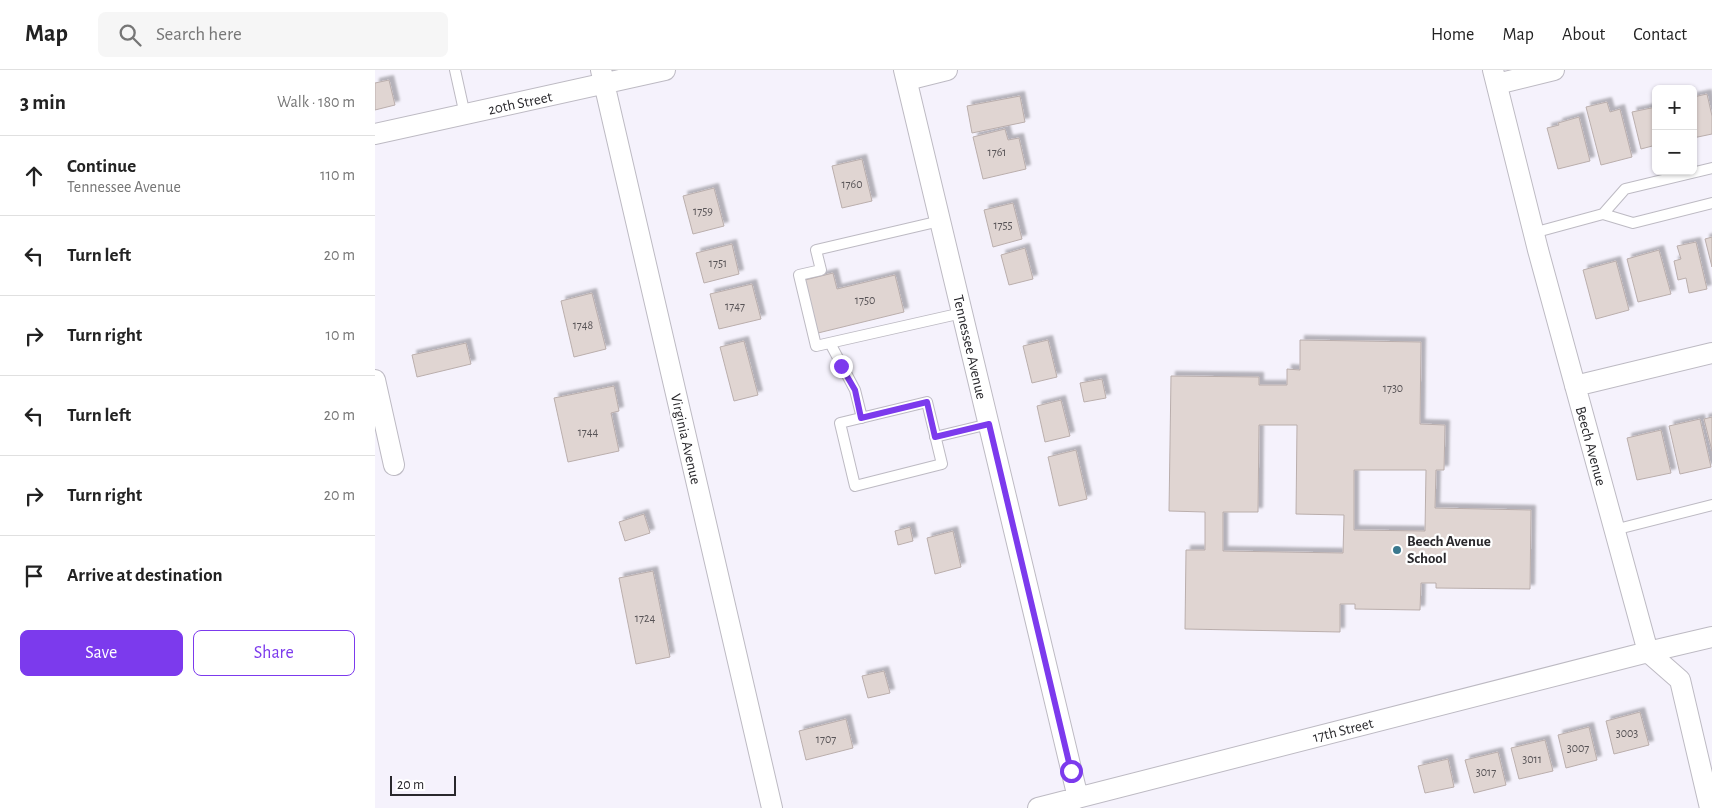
<!DOCTYPE html>
<meta charset="utf-8">
<style>
body{margin:0;font-family:"Alegreya Sans",sans-serif;background:#f6f6f6;color:#222}
.controls{position:absolute;right:15px;top:15px;display:grid;overflow:hidden;border-radius:8px;box-shadow:0 1px 4px #0004}
.controls button{width:45px;height:45px;display:grid;place-items:center;padding:0;border:0;border-bottom:1px solid #e0e0e0;background:#fff;color:#222;font:25px sans-serif}
.scale{position:absolute;left:15px;bottom:12px;width:66px;box-sizing:border-box;padding-left:5px;border:2px solid #29282c;border-top:0;font-size:14px;line-height:18px;white-space:nowrap;color:#29282c;-webkit-text-stroke:4px #fff;paint-order:stroke}
.stop{position:absolute;width:15px;height:15px;margin:-11px;border:4px solid #7c3aed;border-radius:50%;background:#fff}
.stop.end{background:#7c3aed;border-color:#fff;box-shadow:0 1px 5px #0008}
.list{margin:0;padding:0;list-style:none}
h2{display:flex;justify-content:space-between;align-items:center;height:65px;margin:0;padding:0 20px;font-size:21px}
h2 small{font-size:16px;font-weight:400;color:#767676}
.list li{display:grid;grid-template-columns:32px 1fr auto;gap:15px;align-items:center;box-sizing:border-box;height:80px;padding:0 20px;border-top:1px solid #e0e0e0}
.list b{display:block;font-size:19px;white-space:nowrap}
.list p{margin:0;font-size:16px;white-space:nowrap;color:#767676}
.list em{font-size:16px;font-style:normal;color:#767676}
.actions{display:flex;gap:10px;padding:15px 20px}
.actions a{flex:1;padding:11px 0;border:1px solid #7c3aed;border-radius:8px;text-align:center;font-size:18px;color:#7c3aed}
.actions .main{background:#7c3aed;color:#fff}
.icon{flex:none;width:28px;height:28px;fill:none;stroke:currentColor;stroke-width:2;stroke-linecap:round;stroke-linejoin:round}
.map{position:relative;flex:none;width:1337px;height:738px;overflow:hidden}
header{display:flex;align-items:center;gap:30px;box-sizing:border-box;height:70px;padding:0 25px;background:#fff;border-bottom:1px solid #e0e0e0}
header strong{font-size:24px}
nav{display:flex;gap:28px;margin-inline-start:auto;font-size:18px}
.search{width:350px;height:45px;background:#f6f6f6;display:flex;align-items:center;gap:12px;box-sizing:border-box;padding:0 18px;border-radius:8px;color:#767676;font-size:19px}
main{display:flex}
aside{flex:1;background:#fff}
.map>svg:first-child{display:block}
.building{fill:#e0d5d2;stroke:#baaeac;fill-rule:evenodd;filter:url(#shadow)}
.lines{fill:none;stroke-linecap:round;stroke-linejoin:round}
.lane-casing{stroke:#bdbac3;stroke-width:12}
.street-casing{stroke:#bdbac3;stroke-width:22}
.lane{stroke:#fff;stroke-width:10}
.street{stroke:#fff;stroke-width:20}
.route{stroke:#7c3aed;stroke-width:6}
.poi-dot{fill:#3a788e;stroke:#fff;stroke-width:2}
.labels{text-anchor:middle;stroke-width:4.5;stroke-linejoin:round;paint-order:stroke}
.number-label{font-size:12px;fill:#575356}
.street-label{font-size:15px;fill:#29282c;stroke:#fff}
.poi-label{font-size:15px;font-weight:bold;fill:#29282c;stroke:#fff;text-anchor:start}
</style>
<header>
<strong>Map</strong>
<div class="search"><svg class="icon" aria-label="search" viewBox="0 0 24 24"><circle cx="10" cy="10" r="6"/><path d="M15 15l6 6"/></svg>Search here</div>
<nav><a>Home</a><a>Map</a><a>About</a><a>Contact</a></nav>
</header>
<main>
<aside>
<h2>3 min<small>Walk · 180 m</small></h2>
<ul class="list">
<li><svg class="icon" aria-label="ahead" viewBox="0 0 24 24"><path d="M12 20V5M6 11l6-6 6 6"/></svg><div><b>Continue</b><p>Tennessee Avenue</p></div><em>110 m</em></li>
<li><svg class="icon" aria-label="left" viewBox="0 0 24 24"><path d="M17 20v-9H6M10 6l-5 5 5 5"/></svg><div><b>Turn left</b></div><em>20 m</em></li>
<li><svg class="icon" aria-label="right" viewBox="0 0 24 24"><path d="M7 20v-9h11M14 6l5 5-5 5"/></svg><div><b>Turn right</b></div><em>10 m</em></li>
<li><svg class="icon" aria-label="left" viewBox="0 0 24 24"><path d="M17 20v-9H6M10 6l-5 5 5 5"/></svg><div><b>Turn left</b></div><em>20 m</em></li>
<li><svg class="icon" aria-label="right" viewBox="0 0 24 24"><path d="M7 20v-9h11M14 6l5 5-5 5"/></svg><div><b>Turn right</b></div><em>20 m</em></li>
<li><svg class="icon" aria-label="arrive" viewBox="0 0 24 24"><path d="M6 21V4h12l-3 4 3 4H6"/></svg><div><b>Arrive at destination</b></div></li>
</ul>
<div class="actions"><a class="main">Save</a><a>Share</a></div>
</aside>
<div class="map">
<svg width="1337" height="738" viewBox="0 0 1337 738">
<defs>
<filter id="shadow"><feDropShadow dx="4.5" dy="-4.5" stdDeviation="1" flood-color="#0004"/></filter>
</defs>
<rect width="100%" height="100%" fill="#f5f2fc"/>
<path class="building" d="M14,10L20,35L0,40V13Z
M1332,24L1337,46V64L1318,68V27Z
M645,26L650,52L597,63L592,36Z
M1232,32L1235,42L1245,39L1257,87L1226,95L1211,37Z
M1281,37V75L1266,79L1257,42Z
M1204,47L1215,91L1183,99L1172,58L1184,55L1183,53Z
M630,59L633,70L644,68L651,99L608,109L598,67Z
M487,89L497,131L467,138L457,96Z
M339,118L349,156L318,164L308,126Z
M638,133L647,169L618,177L609,140Z
M1337,167V197L1330,169Z
M1321,172L1332,219L1314,223L1311,208L1303,210L1299,191L1306,189L1302,176Z
M357,174L364,204L329,213L321,183Z
M650,178L658,209L634,215L626,185Z
M1284,180L1296,224L1263,232L1252,189Z
M1241,191L1254,240L1221,249L1208,200Z
M458,203L462,219L520,205L529,242L443,263L430,210Z
M377,214L386,249L344,259L335,224Z
M217,223L231,279L199,287L186,231Z
M673,270L682,307L657,313L648,276Z
M925,270L1046,272L1045,354L1070,355L1069,400H1061L1060,438L1156,440L1155,519L1061,518V513H1046L1045,540L980,539V534H965V562L810,559L811,480H830V442L794,441L796,306L884,307V315H912V299L925,300ZM884,355H922L921,444L969,445L968,483L848,481V442H883ZM979,400H1051L1050,461L979,460Z
M369,271L383,325L359,331L345,277Z
M91,273L96,294L42,307L37,285Z
M727,309L731,328L709,332L705,313Z
M239,316L244,341L236,343L244,381L193,392L179,328Z
M686,330L695,366L670,372L662,336Z
M1337,347V381L1329,349Z
M1325,349L1336,397L1305,404L1294,356Z
M1286,360L1296,403L1262,410L1252,368Z
M701,380L712,429L684,436L673,387Z
M269,444L275,463L250,471L244,452Z
M535,457L538,471L523,475L520,461Z
M578,461L586,497L560,504L552,468Z
M278,501L295,587L261,594L244,508Z
M509,601L515,623L493,628L487,606Z
M1265,642L1274,675L1239,684L1231,651Z
M471,649L478,678L431,690L424,661Z
M1214,657L1222,690L1191,698L1183,665Z
M1170,670L1178,701L1144,709L1136,678Z
M1123,682L1131,715L1099,723L1090,690Z
M1073,689L1079,717L1050,723L1043,696Z"/>
<g class="lines">
<defs>
<path id="lane" d="M80,0L90,45
M1228,144L1250,119L1337,98
M565,151L441,180L446,200L424,205L441,276L587,243
M1158,163L1228,144L1258,153L1337,133
M455,273L480,320L487,348
M552,332L567,394L480,416L465,353Z
M560,367L614,354
M1239,460L1337,435"/>
<path id="street" d="M226,0L397,738
M529,0L703,728
M1118,0L1163,180L1273,582L1305,610L1335,738
M532,10L572,0
M1122,14L1179,0
M0,64L290,0
M0,310L19,395
M1200,316L1337,283
M663,738L1273,582L1337,567"/>
</defs>
<use href="#lane" class="lane-casing"/>
<use href="#street" class="street-casing"/>
<use href="#lane" class="lane"/>
<use href="#street" class="street"/>
</g>
<g class="lines">
<path class="route" d="M466,296L480,320L486,348L552,332L560,367L614,354L696,701"/>
</g>
<circle class="poi-dot" cx="1022" cy="480" r="5"/>
<g class="labels">
<g class="number-label">
<text x="622" y="86">1761</text>
<text x="477" y="118">1760</text>
<text x="328" y="145">1759</text>
<text x="628" y="159">1755</text>
<text x="343" y="197">1751</text>
<text x="490" y="234">1750</text>
<text x="360" y="240">1747</text>
<text x="208" y="259">1748</text>
<text x="1018" y="322">1730</text>
<text x="213" y="366">1744</text>
<text x="270" y="552">1724</text>
<text x="1252" y="667">3003</text>
<text x="451" y="673">1707</text>
<text x="1203" y="682">3007</text>
<text x="1157" y="693">3011</text>
<text x="1111" y="706">3017</text>
</g>
<g class="street-label">
<text transform="translate(145 33) rotate(-12)" y="5">20th Street</text>
<text transform="translate(595 277) rotate(77)" y="5">Tennessee Avenue</text>
<text transform="translate(311 369) rotate(77)" y="5">Virginia Avenue</text>
<text transform="translate(1216 376) rotate(75)" y="5">Beech Avenue</text>
<text transform="translate(968 660) rotate(-14)" y="5">17th Street</text>
</g>
<g class="poi-label">
<text x="1032" y="476">Beech Avenue<tspan x="1032" dy="17">School</tspan></text>
</g>
</g>
</svg>
<div class="controls">
<button>+</button>
<button>−</button>
</div>
<div class="scale">20 m</div>
<div class="stop" style="left:696px;top:701px"></div>
<div class="stop end" style="left:466px;top:296px"></div>
</div>
</main>
